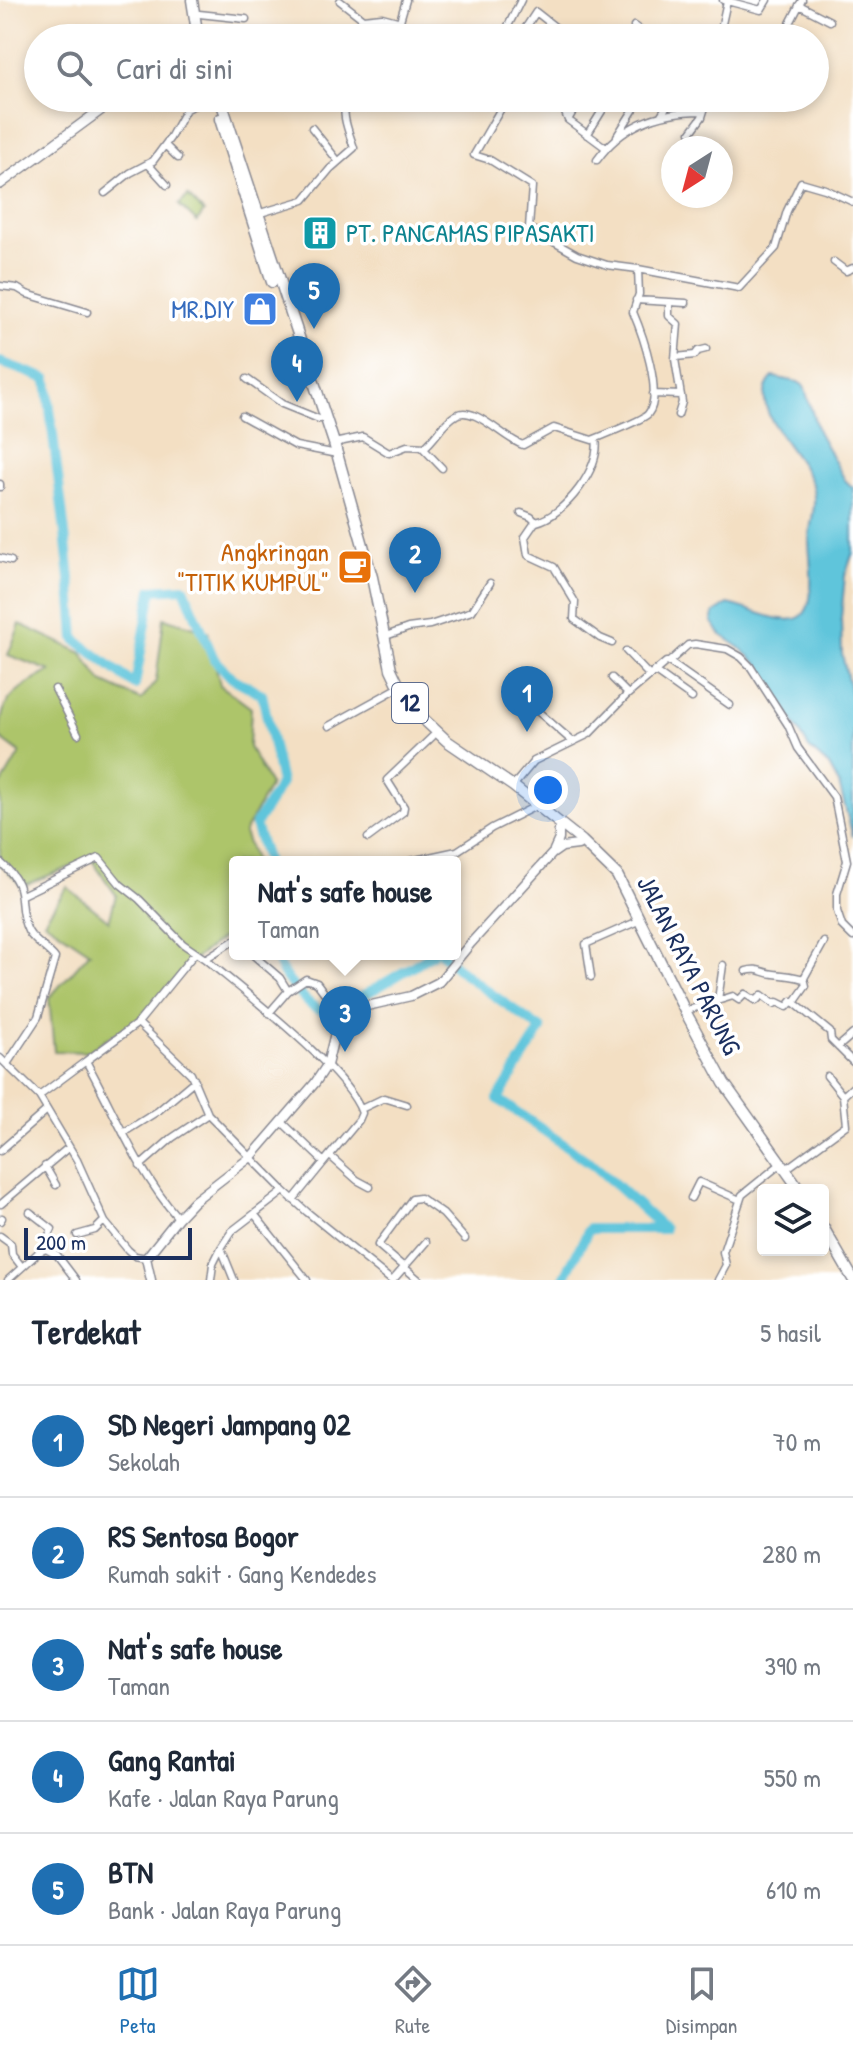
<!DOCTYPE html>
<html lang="id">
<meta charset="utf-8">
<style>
body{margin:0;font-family:"Patrick Hand",sans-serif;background:#f6f6f7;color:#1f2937}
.controls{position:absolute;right:24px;bottom:24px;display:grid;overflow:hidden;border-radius:8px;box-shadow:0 4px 12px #0003}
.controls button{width:72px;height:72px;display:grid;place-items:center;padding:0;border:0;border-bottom:2px solid #e0e1e3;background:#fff;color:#1f2937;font:40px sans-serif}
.compass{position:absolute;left:661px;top:136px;width:72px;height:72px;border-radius:50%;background:#fff;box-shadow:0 4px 12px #0003;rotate:216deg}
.scale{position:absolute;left:24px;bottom:20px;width:168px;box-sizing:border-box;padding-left:8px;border:4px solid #1b2f5e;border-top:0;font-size:22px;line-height:28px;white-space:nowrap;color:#1b2f5e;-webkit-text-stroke:6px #fff;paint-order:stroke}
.you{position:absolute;left:548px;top:790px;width:28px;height:28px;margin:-20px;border:6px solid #fff;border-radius:50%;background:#1a73e8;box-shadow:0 0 0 12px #1a73e833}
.badge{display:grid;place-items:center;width:52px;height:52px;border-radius:50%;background:#1f6fb2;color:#fff;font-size:26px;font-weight:700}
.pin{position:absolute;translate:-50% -66px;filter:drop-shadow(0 2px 4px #0008)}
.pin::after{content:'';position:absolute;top:42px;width:28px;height:24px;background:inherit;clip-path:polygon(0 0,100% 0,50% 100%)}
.popup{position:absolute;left:229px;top:856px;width:232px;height:104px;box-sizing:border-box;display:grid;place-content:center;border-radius:8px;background:#fff;filter:drop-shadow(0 2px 6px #0005);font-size:26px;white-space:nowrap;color:#747a83}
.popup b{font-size:30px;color:#1f2937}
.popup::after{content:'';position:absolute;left:50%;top:100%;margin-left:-16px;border:16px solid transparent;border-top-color:#fff}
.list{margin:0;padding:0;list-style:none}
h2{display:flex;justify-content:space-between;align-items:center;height:104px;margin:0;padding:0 32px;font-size:34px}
h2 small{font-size:26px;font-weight:400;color:#747a83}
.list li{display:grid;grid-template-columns:52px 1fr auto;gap:24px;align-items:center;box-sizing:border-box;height:112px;padding:0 32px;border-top:2px solid #e0e1e3}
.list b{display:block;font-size:30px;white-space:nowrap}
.list p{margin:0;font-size:26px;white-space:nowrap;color:#747a83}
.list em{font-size:26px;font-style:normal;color:#747a83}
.icon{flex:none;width:44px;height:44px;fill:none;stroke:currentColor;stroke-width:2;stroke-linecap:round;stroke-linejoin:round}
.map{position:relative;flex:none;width:853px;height:1280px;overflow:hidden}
.search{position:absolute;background:#fff;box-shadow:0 4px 12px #0003;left:24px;right:24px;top:24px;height:88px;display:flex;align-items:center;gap:20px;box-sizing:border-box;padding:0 28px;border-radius:44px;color:#747a83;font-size:30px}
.sheet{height:664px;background:#fff}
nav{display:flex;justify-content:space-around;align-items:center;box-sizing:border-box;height:112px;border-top:2px solid #e0e1e3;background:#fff;font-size:22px;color:#747a83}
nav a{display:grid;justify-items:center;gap:4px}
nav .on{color:#1f6fb2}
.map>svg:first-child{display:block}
.green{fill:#adc56a;stroke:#647a64;stroke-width:2}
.water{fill:#5ec5db;stroke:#3c7a9c;stroke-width:2}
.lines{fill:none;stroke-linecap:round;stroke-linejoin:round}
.river{stroke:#5ec5db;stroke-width:10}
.minor-casing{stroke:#878790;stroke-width:9}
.tertiary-casing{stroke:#878790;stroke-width:11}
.secondary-casing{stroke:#878790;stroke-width:12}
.trunk-casing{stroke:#878790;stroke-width:13}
.minor{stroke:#fff;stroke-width:6}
.tertiary{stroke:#fff;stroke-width:8}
.secondary{stroke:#fff;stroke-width:9}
.trunk{stroke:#fff;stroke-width:10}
.labels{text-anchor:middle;stroke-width:7;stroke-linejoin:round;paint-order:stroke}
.shield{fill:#fff;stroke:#5f6d8e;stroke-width:2}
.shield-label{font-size:24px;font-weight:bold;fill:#1b2f5e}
.culture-label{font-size:26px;fill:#0d838f;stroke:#fff;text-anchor:start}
.shop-label{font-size:26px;fill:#366cbe;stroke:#fff;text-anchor:end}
.food-label{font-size:26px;fill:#c56008;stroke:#fff;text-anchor:end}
.street-label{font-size:26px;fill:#1b2f5e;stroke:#fff}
</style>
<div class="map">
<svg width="853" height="1280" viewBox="0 0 853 1280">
<rect width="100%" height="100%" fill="#fff"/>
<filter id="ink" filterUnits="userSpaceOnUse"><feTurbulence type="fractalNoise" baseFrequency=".0125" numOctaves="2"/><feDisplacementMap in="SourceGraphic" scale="16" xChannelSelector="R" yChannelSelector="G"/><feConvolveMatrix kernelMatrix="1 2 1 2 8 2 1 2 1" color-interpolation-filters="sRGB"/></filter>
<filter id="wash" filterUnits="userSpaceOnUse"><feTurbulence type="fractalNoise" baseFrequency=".006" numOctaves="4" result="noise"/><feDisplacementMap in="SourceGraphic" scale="32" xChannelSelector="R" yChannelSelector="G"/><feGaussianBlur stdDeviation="1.8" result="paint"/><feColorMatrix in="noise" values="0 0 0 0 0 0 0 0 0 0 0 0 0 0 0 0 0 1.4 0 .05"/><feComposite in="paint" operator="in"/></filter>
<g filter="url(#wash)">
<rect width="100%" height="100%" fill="#f3dfc3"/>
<path class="green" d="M188,196L204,212L197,222L179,205Z
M164,618L208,631L220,685L251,708L249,747L270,785L244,833L255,862H235V928L195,959L134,1024L105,1039L88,1052L54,1051L49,998L90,952L44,921L67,887L109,921L116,895L91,859L22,886L0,863V787L20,753L0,738C0,695 16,691 50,671L8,655L20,624L82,653L102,682L141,700L156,681Z"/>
<path class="water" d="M773,377L798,382L804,386L818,431L845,480L853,488V552L845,576L841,618L842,654L853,702V837L839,784L829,766L809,748L759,665L739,647L720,634L712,622L714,613L728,604C745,606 783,627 800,617C818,607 809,558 809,540C810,520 818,505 812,485C803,455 743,407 773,377Z"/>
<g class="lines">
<path class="river" d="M0,362L47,379C55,466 70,552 75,639L135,685L152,590L184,588L214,659L232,678L262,694L281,783L255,825L267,862
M275,954C278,968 288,981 297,991C304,998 311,1008 321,1010C341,1013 413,966 432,954
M442,954L468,977L541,1029L498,1099L595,1166L664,1229H589L563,1280"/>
</g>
</g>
<g filter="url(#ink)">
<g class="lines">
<defs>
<path id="minor" d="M340,1L363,19L382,17L401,22
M727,1L761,10L767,0
M799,5L830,21
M199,14L246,19
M634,26L650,38
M720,33L727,1L723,0
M395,38L406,0
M502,38L521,0
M519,38L536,12L569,38
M713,38L720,33L726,38
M779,38L785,33L802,0
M815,53L819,72L815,86
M507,98L474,155L490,160L532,186L529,228L577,255L607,265L638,269
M559,98L568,120L606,148
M661,115L672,98
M568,120L581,98
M312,128L338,161
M691,132L702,117L708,98
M587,135L610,98
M617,136L641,98
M165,145L178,158
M597,160C622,125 660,111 702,111
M148,164L167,185
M105,193L130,173L153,161L170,138L186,109L211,98
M257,214L304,200L330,169L354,148C349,132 340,114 347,98
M834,262L846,271L853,268
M0,286L17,288L27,294L87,312
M636,300L686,303
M669,302V316L678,324L675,359L682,402L678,415
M676,357L695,355L698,351L706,349
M247,379L282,404L319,419
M653,394L681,395
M242,416L296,446L332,453
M334,443L363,437L389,453L407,446L425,447C436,438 443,422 456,415C474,404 505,440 523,445L554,428L592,440C602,436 644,419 648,414C664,394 642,333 633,312L639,294L638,269L739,288L776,248L787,211L801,182L825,189L853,202
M422,447L442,468
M0,484V487
M521,513L531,517L536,522C564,516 602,467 596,439
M536,521L525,537L528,555L554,567L575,602L574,619L600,638L612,643
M0,558L11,561
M383,637L408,628L430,625L472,611L490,583
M626,651L649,675
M669,662L688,645L695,644L727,649L741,657L750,666L788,725L798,748L834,797L847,861L837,894V911L842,926L853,937
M654,671L692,698
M612,678L628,694
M55,689L78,734
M527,702L572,741
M329,726L396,689
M513,786L534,761L589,734L626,696L666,662H669L730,705
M368,838L403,812L404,807L387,780L433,736
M0,862C32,889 14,903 28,931C34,942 47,948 55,958L38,1017L7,1064
M406,862L457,851L492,828L532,808
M22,895L99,858L120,884L139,899L183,944L205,959C243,991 347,1070 362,1113L359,1120L324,1162
M252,954L280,978L288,991
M205,959L235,940
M746,971C759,967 762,973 774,974C785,975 793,976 804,979
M591,977L586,944L636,922
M718,1000L723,965
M794,1003L806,986L804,978L824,942
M685,1011L733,996L739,1000L745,994L756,1001L762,995L774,1004L777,1002L787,1007L792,1001L830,1032L831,1040L853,1062
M269,1013L288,991L306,979L317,983L343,1018
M138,1023L191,1074L208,1114L284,1191L307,1212L391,1280
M838,1047L853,1034
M0,1058L39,1096L77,1160L105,1222L128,1250L135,1256L146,1258
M86,1061L138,1023L195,953
M827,1076L843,1096
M39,1096L86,1061C116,1115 137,1171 178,1218
M361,1109L384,1098L407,1105
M283,1123L324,1162L293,1200
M123,1133L158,1111L195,1080
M0,1151L47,1110
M330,1156L357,1180L370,1187
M45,1166L56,1185
M140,1166L172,1138L208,1114
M786,1169L846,1125L843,1096L853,1087
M691,1198L699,1182L740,1200
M1,1204L69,1147
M30,1212L52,1229L46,1241L50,1250
M255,1215L307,1280
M0,1221L2,1218
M77,1235L95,1230L104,1221
M0,1236L11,1244L12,1254L22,1267
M8,1280L39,1252L46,1249L57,1255L76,1280
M211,1280L213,1264L221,1248
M234,1280L221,1248L232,1231L284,1191
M393,1280L426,1242
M419,1280L378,1245L412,1199L420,1198L443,1214L465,1239
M718,1280L726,1265L723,1252L742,1195L778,1166"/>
<path id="tertiary" d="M554,850L559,839V830
M151,1280L146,1258L178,1218L194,1201L252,1156L315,1083L327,1065L336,1029L343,1018L354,1009L411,996L439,982L471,943L552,854L562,847L578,845"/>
<path id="secondary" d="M0,184L117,98"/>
<path id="trunk" d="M192,0L198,38
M220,98L334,443L372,577L391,669L401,690L417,713L447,741L513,786L582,841L617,875L685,1011L724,1083L800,1190
M220,119L272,282
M823,1227L853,1279"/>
</defs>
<use href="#minor" class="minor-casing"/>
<use href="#tertiary" class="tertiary-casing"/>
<use href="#secondary" class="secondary-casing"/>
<use href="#trunk" class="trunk-casing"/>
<use href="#minor" class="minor"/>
<use href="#tertiary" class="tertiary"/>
<use href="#secondary" class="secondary"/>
<use href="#trunk" class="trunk"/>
</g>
</g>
<defs>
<symbol id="building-square" viewBox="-11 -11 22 22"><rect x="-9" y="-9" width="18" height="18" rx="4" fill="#0f9aa8" stroke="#fff"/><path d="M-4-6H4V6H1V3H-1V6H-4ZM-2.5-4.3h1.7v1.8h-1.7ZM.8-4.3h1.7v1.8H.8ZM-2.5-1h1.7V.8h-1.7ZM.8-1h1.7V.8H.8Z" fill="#fff"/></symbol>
<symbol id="shop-square" viewBox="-11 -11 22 22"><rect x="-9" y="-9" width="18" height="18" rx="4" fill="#3f7fe0" stroke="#fff"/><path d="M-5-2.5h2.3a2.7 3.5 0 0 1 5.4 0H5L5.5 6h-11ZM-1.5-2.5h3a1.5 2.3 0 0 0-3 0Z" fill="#fff"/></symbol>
<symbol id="cafe-square" viewBox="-11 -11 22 22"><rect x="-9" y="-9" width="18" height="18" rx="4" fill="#e8710a" stroke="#fff"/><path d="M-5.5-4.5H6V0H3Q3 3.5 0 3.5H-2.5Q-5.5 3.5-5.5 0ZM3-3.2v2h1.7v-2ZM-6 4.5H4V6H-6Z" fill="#fff"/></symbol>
</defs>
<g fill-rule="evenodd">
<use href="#building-square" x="300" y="213" width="40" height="40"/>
<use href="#shop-square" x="240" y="289" width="40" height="40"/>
<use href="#cafe-square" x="335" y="547" width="40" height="40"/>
</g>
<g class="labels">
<rect class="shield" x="392" y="683" width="36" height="40" rx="6"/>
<g class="shield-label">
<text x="410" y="711">12</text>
</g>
<g class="culture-label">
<text x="346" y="242">PT. PANCAMAS PIPASAKTI</text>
</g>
<g class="shop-label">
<text x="234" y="318">MR.DIY</text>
</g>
<g class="food-label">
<text x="329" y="561">Angkringan<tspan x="329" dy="30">"TITIK KUMPUL"</tspan></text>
</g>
<g class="street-label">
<text transform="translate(689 965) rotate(63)" y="9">JALAN RAYA PARUNG</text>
</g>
</g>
</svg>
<div class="controls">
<button><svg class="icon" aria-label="layers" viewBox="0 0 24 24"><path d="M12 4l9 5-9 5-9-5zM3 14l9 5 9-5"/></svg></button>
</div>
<svg class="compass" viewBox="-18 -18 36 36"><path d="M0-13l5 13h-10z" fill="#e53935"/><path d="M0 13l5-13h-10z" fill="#747a83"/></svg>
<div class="scale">200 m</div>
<div class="you"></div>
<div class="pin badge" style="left:527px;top:732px">1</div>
<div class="pin badge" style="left:415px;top:593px">2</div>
<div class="pin badge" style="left:345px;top:1052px">3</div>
<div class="popup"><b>Nat's safe house</b>Taman</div>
<div class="pin badge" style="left:297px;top:402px">4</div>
<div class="pin badge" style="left:314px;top:329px">5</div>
<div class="search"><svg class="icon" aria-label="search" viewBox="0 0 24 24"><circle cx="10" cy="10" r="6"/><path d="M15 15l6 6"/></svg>Cari di sini</div>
</div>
<section class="sheet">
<h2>Terdekat<small>5 hasil</small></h2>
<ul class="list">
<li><span class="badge">1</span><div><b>SD Negeri Jampang 02</b><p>Sekolah</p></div><em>70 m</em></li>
<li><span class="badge">2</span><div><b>RS Sentosa Bogor</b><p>Rumah sakit · Gang Kendedes</p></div><em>280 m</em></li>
<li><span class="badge">3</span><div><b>Nat's safe house</b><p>Taman</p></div><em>390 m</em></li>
<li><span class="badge">4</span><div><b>Gang Rantai</b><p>Kafe · Jalan Raya Parung</p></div><em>550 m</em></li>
<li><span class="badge">5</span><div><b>BTN</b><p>Bank · Jalan Raya Parung</p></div><em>610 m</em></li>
</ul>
</section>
<nav>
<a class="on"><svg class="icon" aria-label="map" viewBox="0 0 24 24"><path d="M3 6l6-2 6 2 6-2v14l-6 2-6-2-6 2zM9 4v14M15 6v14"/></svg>Peta</a>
<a><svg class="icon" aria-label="directions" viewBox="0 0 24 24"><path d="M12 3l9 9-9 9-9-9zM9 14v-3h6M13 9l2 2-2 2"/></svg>Rute</a>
<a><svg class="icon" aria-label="saved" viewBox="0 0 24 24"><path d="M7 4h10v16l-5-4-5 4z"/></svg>Disimpan</a>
</nav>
